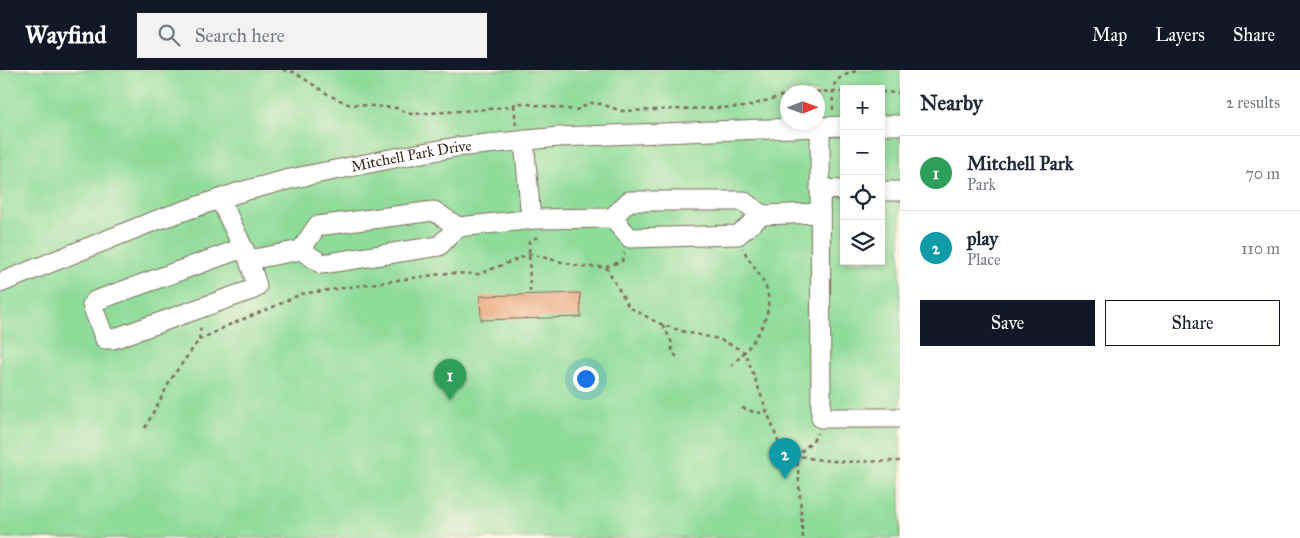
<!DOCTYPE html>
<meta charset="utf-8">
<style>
body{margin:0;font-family:"IM FELL Great Primer",serif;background:#f2f2f3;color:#1f2937}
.controls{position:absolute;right:15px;top:15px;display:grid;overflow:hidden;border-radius:0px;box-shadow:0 2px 8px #0003}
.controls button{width:45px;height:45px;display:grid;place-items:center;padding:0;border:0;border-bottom:1px solid #e0e1e3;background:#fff;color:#1f2937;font:25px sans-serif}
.compass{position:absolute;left:780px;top:15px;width:45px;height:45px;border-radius:50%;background:#fff;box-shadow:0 2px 8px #0003;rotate:89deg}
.you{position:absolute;left:585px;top:308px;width:18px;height:18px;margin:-12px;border:4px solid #fff;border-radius:50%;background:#1a73e8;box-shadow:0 0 0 8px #1a73e833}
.badge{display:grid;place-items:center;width:32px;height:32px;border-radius:50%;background:#111827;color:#fff;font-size:16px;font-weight:700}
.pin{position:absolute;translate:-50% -41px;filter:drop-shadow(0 1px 2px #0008)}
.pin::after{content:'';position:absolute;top:26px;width:18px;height:15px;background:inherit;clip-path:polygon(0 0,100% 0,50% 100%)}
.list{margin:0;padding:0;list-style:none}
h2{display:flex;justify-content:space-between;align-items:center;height:65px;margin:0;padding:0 20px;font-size:21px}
h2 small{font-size:16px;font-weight:400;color:#747a83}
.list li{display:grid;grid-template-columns:32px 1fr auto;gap:15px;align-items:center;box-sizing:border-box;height:75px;padding:0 20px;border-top:1px solid #e0e1e3}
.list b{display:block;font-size:19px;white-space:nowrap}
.list p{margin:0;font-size:16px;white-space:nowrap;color:#747a83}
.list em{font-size:16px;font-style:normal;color:#747a83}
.actions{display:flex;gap:10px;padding:15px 20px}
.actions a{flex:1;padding:11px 0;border:1px solid #111827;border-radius:0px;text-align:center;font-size:18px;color:#111827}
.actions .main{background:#111827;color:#fff}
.icon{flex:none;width:28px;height:28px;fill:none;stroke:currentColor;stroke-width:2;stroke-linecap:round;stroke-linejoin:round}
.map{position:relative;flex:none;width:900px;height:468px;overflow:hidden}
header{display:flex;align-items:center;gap:30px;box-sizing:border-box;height:70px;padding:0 25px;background:#111827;color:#fff}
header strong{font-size:24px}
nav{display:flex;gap:28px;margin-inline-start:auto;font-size:18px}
.search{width:350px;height:45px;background:#f2f2f3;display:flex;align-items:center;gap:12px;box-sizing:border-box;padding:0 18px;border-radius:0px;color:#747a83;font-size:19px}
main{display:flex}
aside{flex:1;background:#fff}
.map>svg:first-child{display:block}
.green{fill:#8fdc9a;stroke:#65835c;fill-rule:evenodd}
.building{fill:#e99e75}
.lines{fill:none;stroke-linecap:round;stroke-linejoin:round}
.minor-casing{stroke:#7b6d5c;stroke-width:21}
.path{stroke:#7b6d5c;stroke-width:2.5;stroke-dasharray:4 4;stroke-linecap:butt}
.minor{stroke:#fff;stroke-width:19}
.labels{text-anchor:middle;stroke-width:5;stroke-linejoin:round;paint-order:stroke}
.street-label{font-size:15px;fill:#3b2a1e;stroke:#fcf5e5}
</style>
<header>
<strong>Wayfind</strong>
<div class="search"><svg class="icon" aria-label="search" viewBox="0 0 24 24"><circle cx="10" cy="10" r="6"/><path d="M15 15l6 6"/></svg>Search here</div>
<nav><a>Map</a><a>Layers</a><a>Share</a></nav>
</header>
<main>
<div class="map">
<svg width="900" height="468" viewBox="0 0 900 468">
<rect width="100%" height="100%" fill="#fcf5e5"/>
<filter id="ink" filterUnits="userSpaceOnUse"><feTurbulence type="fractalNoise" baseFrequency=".02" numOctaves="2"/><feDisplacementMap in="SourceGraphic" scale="10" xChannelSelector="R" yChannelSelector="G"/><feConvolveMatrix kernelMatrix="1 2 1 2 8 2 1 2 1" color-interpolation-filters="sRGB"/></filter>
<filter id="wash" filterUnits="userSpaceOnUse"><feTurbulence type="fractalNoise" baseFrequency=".0096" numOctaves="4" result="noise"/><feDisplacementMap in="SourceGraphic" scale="20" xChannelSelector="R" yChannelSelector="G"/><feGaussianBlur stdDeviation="1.12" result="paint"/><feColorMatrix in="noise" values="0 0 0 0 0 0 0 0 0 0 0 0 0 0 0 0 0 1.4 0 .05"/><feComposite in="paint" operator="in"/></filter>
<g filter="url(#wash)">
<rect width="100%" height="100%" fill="#f3e9cf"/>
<path class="green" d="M0,0H900V468H0ZM844,19H881V191H844ZM788,22H818V52H788Z"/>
<g id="blocks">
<path class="building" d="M580,223L581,247L481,250L480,226Z"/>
</g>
</g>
<g filter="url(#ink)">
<use href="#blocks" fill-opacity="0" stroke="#7b6d5c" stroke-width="1"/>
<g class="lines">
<defs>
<g id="minor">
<path d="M881,55H900"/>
<path d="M820,56L821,348H900"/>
<path d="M524,70L531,149"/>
<path d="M820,119L844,120"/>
<path d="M881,121H900"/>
<path d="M220,129L249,190L301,180L317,156L434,141L458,157L535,149L612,148L629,131H743L762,145L820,143"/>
<path d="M612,148L630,168L738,165L762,145"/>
<path d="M243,178L95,231L92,235L105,269H113L254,219L257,216L249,190"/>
<path d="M301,180L322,194L439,176L458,157"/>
<path id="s1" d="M0,213L154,151L240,122L290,109L400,87L456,77L559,67L844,56"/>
</g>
</defs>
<use href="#minor" class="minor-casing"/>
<path class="path" d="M283,0L294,2L329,25L348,34L396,38L411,44L478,40L506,37L520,33L576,40L591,33L601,34L622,41L745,37L788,24
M792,22L797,21L844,22
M881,22L900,23
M514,35L516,56
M833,40C832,11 832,9 859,0
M606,197L622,191L625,183
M530,222L529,172L539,166
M663,255L672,273V282L680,290
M199,270L229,255L273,237L301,224L448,203L479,204L530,184L582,197H606L629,237L658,253L685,262L719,269L745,282L781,379C817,396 861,391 900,391
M731,296C751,277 778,245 765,215C759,202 749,192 743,178
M742,338L757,343L768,341
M145,358L173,306L199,270L201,255
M803,468L797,386L816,367L817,363"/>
<use href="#minor" class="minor"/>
</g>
</g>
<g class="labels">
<g class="street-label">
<text dy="5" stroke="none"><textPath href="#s1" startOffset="432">Mitchell Park Drive</textPath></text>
</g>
</g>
</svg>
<div class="controls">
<button>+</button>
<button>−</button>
<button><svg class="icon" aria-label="locate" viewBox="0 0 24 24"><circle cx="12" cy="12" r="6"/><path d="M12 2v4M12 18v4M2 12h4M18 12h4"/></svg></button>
<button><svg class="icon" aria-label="layers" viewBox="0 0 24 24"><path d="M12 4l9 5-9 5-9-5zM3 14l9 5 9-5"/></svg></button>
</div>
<svg class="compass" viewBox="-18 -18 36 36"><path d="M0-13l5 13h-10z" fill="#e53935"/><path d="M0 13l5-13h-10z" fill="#747a83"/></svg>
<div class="you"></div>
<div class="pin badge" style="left:450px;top:330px;background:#2e9e5b">1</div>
<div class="pin badge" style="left:785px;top:409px;background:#0f9aa8">2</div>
</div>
<aside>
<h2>Nearby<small>2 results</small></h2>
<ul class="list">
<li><span class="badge" style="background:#2e9e5b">1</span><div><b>Mitchell Park</b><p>Park</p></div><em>70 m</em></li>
<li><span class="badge" style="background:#0f9aa8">2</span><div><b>play</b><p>Place</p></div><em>110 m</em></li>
</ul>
<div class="actions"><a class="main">Save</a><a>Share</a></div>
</aside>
</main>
